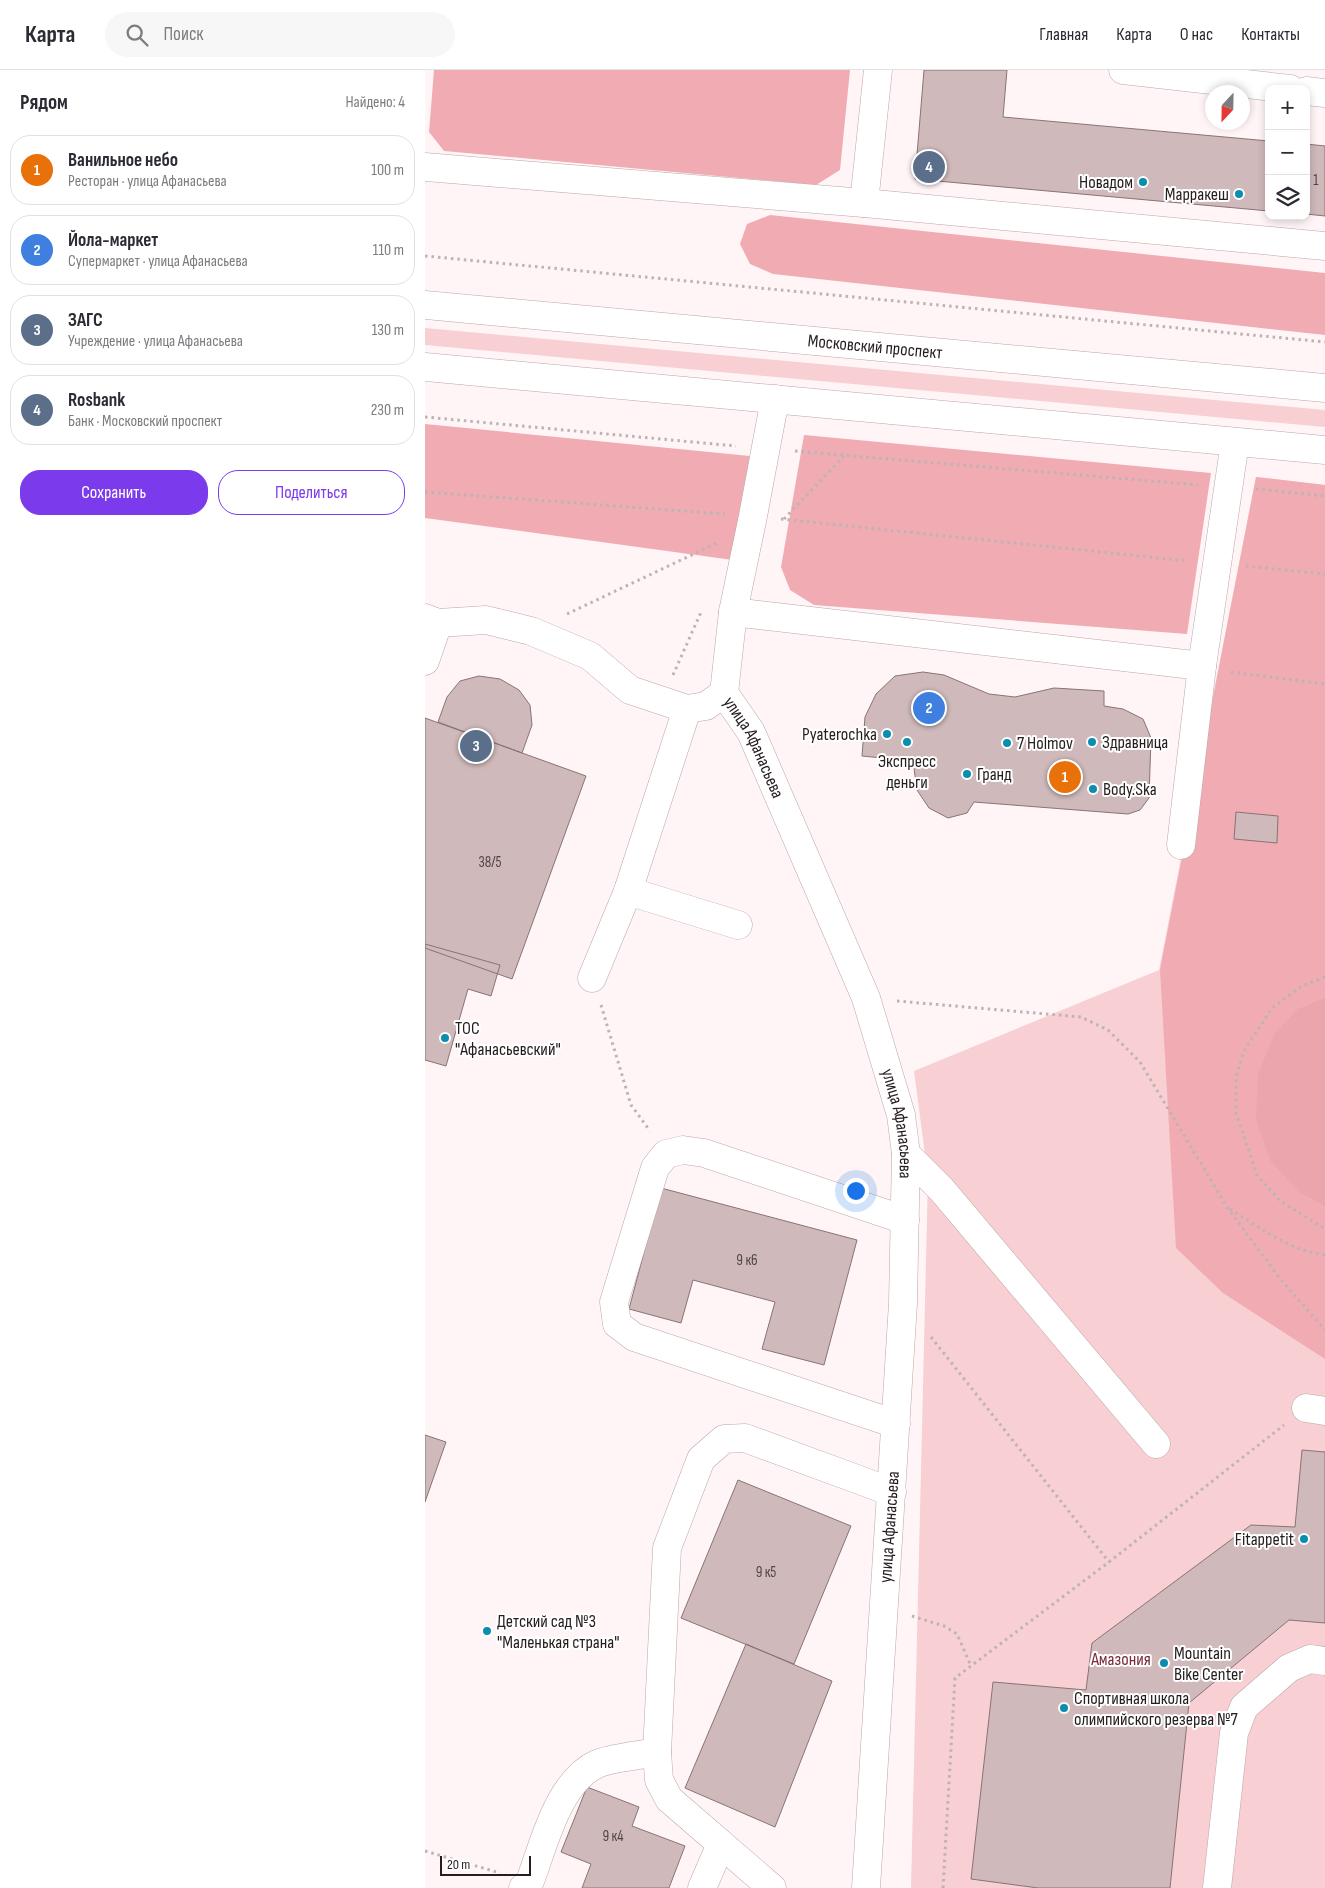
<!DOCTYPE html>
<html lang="ru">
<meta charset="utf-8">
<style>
body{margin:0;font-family:"Sofia Sans Condensed",sans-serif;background:#f7f7f7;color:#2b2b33}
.controls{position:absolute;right:15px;top:15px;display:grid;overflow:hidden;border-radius:10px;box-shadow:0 2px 8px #0003}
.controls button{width:45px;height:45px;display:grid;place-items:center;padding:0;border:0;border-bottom:1px solid #e1e1e2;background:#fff;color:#2b2b33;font:25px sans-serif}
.compass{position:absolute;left:780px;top:15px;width:45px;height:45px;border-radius:50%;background:#fff;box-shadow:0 2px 8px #0003;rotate:202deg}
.scale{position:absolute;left:15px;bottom:12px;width:91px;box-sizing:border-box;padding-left:5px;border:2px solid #251d1e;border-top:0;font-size:14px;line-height:18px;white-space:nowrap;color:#251d1e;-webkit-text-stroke:4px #fff;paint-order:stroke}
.you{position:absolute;left:430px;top:1120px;width:18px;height:18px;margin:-12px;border:4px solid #fff;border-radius:50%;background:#1a73e8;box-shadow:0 0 0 8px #1a73e833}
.badge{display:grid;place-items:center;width:32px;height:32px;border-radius:50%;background:#7c3aed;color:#fff;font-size:16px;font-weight:700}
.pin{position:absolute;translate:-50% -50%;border:2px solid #fff;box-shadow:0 1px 5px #0006}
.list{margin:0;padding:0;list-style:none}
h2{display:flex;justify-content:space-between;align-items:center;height:65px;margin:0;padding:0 20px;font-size:21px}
h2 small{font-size:16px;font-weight:400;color:#7c7c81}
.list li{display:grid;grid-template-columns:32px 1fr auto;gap:15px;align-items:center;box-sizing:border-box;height:70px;margin:0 10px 10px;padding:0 10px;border:1px solid #e1e1e2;border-radius:20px}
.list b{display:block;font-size:19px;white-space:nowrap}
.list p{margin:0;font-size:16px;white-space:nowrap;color:#7c7c81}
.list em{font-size:16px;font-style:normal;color:#7c7c81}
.actions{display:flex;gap:10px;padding:15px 20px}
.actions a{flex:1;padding:11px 0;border:1px solid #7c3aed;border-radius:20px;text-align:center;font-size:18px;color:#7c3aed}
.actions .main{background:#7c3aed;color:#fff}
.icon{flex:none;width:28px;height:28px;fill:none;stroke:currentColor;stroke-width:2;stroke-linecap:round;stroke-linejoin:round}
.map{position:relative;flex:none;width:900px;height:1818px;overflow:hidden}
header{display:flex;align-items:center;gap:30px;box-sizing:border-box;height:70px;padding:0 25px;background:#fff;border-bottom:1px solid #e1e1e2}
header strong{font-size:24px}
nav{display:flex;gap:28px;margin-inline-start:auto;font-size:18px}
.search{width:350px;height:45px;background:#f7f7f7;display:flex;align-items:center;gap:12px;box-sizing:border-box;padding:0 18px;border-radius:28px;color:#7c7c81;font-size:19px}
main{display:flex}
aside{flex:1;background:#fff}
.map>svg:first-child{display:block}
.green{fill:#f8cfd3}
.forest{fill:#f1acb3}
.water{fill:#eaa5ad}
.building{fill:#cfb9ba;stroke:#887375}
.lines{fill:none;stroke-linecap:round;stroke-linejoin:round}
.minor-casing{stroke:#bca6a8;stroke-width:29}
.major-casing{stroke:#bca6a8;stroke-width:29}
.path{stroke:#bcb3b4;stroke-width:3;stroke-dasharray:2.5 4;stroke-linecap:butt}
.minor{stroke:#fff;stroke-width:28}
.major{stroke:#fff;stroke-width:28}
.poi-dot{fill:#0b8dad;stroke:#fff;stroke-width:2}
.labels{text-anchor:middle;stroke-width:4;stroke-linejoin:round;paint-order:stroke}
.number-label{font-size:15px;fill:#504445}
.poi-label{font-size:18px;fill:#251d1e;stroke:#fff;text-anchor:start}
.street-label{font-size:18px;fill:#251d1e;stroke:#fff}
.park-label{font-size:18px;fill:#7a2a39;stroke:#fff}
</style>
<header>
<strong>Карта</strong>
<div class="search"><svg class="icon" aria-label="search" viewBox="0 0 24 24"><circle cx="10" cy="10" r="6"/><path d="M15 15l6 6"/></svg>Поиск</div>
<nav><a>Главная</a><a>Карта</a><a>О нас</a><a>Контакты</a></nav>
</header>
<main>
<aside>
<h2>Рядом<small>Найдено: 4</small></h2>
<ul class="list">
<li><span class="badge" style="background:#e8710a">1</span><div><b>Ванильное небо</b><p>Ресторан · улица Афанасьева</p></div><em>100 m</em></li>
<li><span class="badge" style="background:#3f7fe0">2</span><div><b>Йола-маркет</b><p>Супермаркет · улица Афанасьева</p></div><em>110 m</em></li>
<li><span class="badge" style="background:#5c6f8a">3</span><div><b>ЗАГС</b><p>Учреждение · улица Афанасьева</p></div><em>130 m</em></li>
<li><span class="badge" style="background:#5c6f8a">4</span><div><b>Rosbank</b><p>Банк · Московский проспект</p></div><em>230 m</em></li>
</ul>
<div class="actions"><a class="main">Сохранить</a><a>Поделиться</a></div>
</aside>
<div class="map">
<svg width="900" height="1818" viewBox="0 0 900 1818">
<rect width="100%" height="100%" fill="#fff5f6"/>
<path class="green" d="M0,258L900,340V357L0,275Z
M831,407L900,415V1818H486L503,1107L489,1001L734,900Z"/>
<path class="forest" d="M9,0H425L415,100L391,115L19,81L4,62Z
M345,145L900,203V265L348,204L325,194L315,174L322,154Z
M0,354L325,386L315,491L0,448Z
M379,365L786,403L762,564L389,535L365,520L356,497Z
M831,407L900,415V927L874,938L877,1124L900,1137V1289L798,1223L751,1178L735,900Z"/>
<path class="water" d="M900,927V1137L877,1124L846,1092L831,1050L833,1004L850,963L874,938Z"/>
<path class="building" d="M499,0H582L578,47L844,71V141L490,109Z
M881,74L900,76V146L881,144Z
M498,602L519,605L564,624L590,627L629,618L679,621V636L698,639L718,649L726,668L724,728L715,740L703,744L549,732L542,743L523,748L504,738L492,720L488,691L437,686L440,647L451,624L470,606Z
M54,606L75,609L94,620L105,635L107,655L97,683L13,652L22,627L35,611Z
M0,648L161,706L87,909L0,878Z
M811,742L853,746L852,773L809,769Z
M0,874L75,895L66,926L43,919L21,996L0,990Z
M236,1118L432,1170L399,1295L337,1279L350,1232L268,1210L256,1253L204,1239Z
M0,1365L21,1372L0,1432Z
M877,1380L900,1382V1553L864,1550L764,1633L745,1818H613L546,1809L568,1612L661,1620L667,1573L826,1455L870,1457Z
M313,1410L426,1456L369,1594L256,1548Z
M321,1574L407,1611L350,1757L260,1718Z
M162,1717L214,1737L207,1756L260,1776L244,1818H157L166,1794L136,1782Z"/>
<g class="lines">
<defs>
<g id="minor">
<path d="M698,0L865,19"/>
<path d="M881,21L900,23"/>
<path d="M0,97L439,133L900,176"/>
<path d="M439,133L453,0"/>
<path id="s1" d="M350,329L328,446L308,542L299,623L326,662L441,928L476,1045L481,1084L478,1233L441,1818"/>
<path d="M308,542L777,596"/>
<path d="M0,548L13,553L61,550L106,561L165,586L205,620L262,639L281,636L299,623"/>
<path d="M0,591L13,553"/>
<path d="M756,775L777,596L810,372"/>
<path d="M203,821L313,855"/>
<path d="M167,908L203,821L262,639"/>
<path d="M481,1084L517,1120L731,1374"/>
<path d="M881,1338L900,1341"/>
<path d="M471,1354L209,1267L192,1254L189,1232L230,1098L241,1084L258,1080L279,1083L480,1150"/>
<path d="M98,1818L105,1811C119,1774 133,1712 172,1694C184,1688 217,1685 232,1682"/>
<path d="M277,1818L296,1774"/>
<path d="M347,1818L244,1729L234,1710L232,1682L242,1478L276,1389L299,1369L320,1368L467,1422"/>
<path d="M792,1818L809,1663L819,1637L864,1598L885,1589L900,1591"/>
</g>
<g id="major">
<path id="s2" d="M0,235L900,318"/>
<path d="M0,297L900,380"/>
</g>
</defs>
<use href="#minor" class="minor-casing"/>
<use href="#major" class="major-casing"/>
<path class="path" d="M0,186L900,272
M0,347L311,376
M370,381L773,415
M831,419L900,426
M0,422L300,444
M356,449L763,491
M359,449L420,385
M821,496L900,504
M142,544L292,473
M806,602L900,614
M248,605L277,540
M900,907L877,916L847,938L819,981L811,1007V1043L832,1105L855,1131L900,1159
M472,931L656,947L683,960L715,992L802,1137L853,1206L900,1260
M176,935L206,1035L225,1061
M805,1139C834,1157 865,1181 900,1185
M506,1267L684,1492
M487,1546L519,1556L532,1564L546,1596
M0,1781L75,1803
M518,1818L530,1608L684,1492L859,1355"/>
<use href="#minor" class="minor"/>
<use href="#major" class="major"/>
</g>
<g class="poi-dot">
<circle cx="718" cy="112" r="5"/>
<circle cx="814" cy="124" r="5"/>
<circle cx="462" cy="664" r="5"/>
<circle cx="482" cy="672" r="5"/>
<circle cx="667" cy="672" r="5"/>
<circle cx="582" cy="673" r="5"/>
<circle cx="542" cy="704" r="5"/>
<circle cx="668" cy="719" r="5"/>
<circle cx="20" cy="968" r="5"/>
<circle cx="879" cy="1469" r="5"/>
<circle cx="62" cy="1561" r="5"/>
<circle cx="739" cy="1593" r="5"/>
<circle cx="639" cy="1638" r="5"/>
</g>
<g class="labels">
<g class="number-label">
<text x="891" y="115">1</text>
<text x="65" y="797">38/5</text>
<text x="322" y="1195">9 к6</text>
<text x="341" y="1507">9 к5</text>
<text x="188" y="1771">9 к4</text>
</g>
<g class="poi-label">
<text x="708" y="118" text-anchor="end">Новадом</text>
<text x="804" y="130" text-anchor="end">Марракеш</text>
<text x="452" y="670" text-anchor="end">Pyaterochka</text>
<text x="677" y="678">Здравница</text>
<text x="592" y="679">7 Holmov</text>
<text x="482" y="697" text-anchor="middle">Экспресс<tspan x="482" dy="21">деньги</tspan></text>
<text x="552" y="710">Гранд</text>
<text x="678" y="725">Body.Ska</text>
<text x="30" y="964">ТОС<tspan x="30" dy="21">"Афанасьевский"</tspan></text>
<text x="869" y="1475" text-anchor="end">Fitappetit</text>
<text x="72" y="1557">Детский сад №3<tspan x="72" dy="21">"Маленькая страна"</tspan></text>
<text x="749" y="1589">Mountain<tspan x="749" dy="21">Bike Center</tspan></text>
<text x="649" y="1634">Спортивная школа<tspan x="649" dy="21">олимпийского резерва №7</tspan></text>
</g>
<g class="street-label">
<text dy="6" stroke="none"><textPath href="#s2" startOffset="452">Московский проспект</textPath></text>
<text dy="6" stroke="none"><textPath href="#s1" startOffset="361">улица Афанасьева</textPath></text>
<text dy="6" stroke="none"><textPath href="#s1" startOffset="766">улица Афанасьева</textPath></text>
<text transform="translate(464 1457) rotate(-86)" y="6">улица Афанасьева</text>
</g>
<g class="park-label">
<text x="696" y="1595">Амазония</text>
</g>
</g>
</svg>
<div class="controls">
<button>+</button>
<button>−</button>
<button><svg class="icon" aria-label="layers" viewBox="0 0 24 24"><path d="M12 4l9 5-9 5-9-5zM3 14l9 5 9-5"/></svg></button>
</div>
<svg class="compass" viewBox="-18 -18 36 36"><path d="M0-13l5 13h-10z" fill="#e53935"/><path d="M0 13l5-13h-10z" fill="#7c7c81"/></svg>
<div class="scale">20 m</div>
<div class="you"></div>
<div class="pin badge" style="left:640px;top:707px;background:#e8710a">1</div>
<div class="pin badge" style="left:504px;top:638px;background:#3f7fe0">2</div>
<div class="pin badge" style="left:51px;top:676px;background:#5c6f8a">3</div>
<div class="pin badge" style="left:504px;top:97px;background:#5c6f8a">4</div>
</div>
</main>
